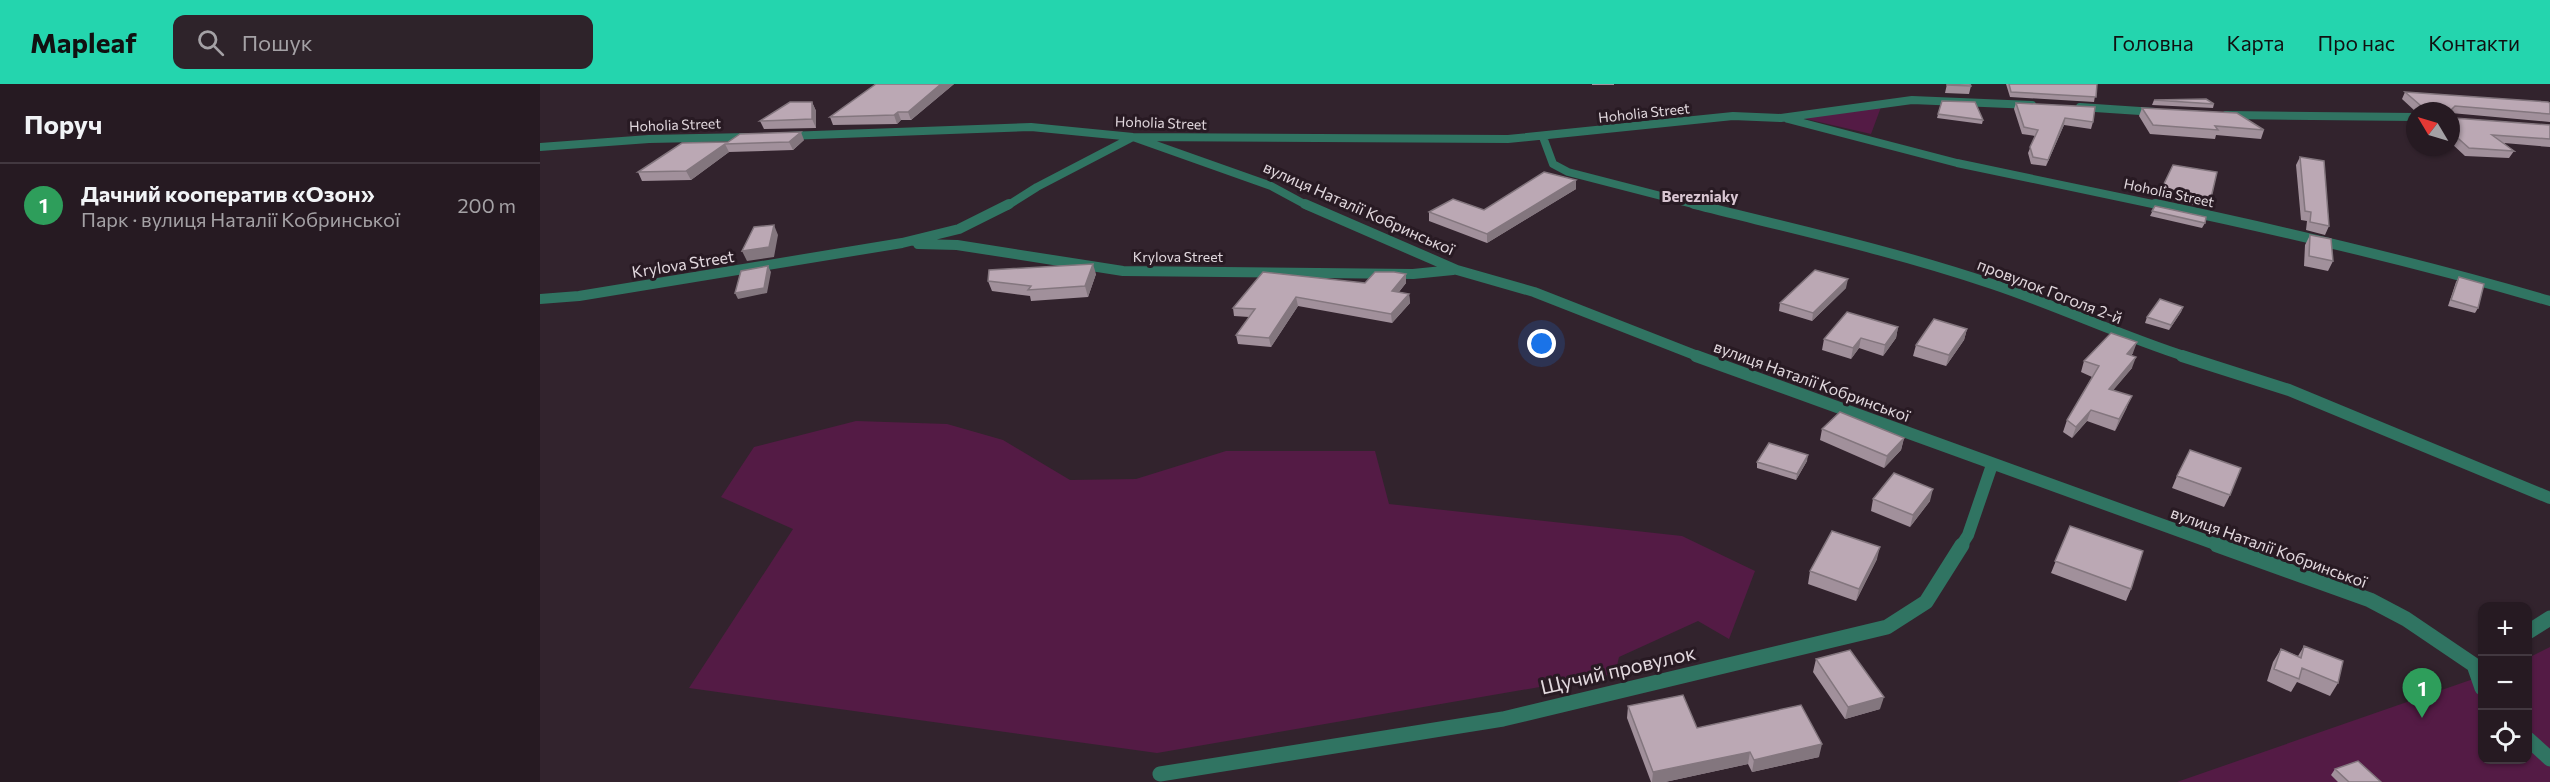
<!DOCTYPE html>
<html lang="uk">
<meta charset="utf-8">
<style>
body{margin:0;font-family:Commissioner,sans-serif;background:#2e232a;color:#f1f3f6}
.controls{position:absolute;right:18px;bottom:18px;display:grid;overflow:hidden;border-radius:12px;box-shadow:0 2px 4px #0004}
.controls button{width:54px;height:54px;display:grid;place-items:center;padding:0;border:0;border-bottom:2px solid #423840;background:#261a22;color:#f1f3f6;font:30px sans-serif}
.compass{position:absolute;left:1866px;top:18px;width:54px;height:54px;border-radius:50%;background:#261a22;box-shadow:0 2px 4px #0004;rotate:308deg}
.you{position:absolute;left:1002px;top:260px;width:21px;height:21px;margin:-15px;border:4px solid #fff;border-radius:50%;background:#1a73e8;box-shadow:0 0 0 9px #1a73e833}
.badge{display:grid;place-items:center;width:39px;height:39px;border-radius:50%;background:#24d5ae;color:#fff;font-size:20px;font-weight:700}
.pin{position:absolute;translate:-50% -50px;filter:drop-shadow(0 2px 3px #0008)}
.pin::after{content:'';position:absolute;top:32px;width:21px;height:18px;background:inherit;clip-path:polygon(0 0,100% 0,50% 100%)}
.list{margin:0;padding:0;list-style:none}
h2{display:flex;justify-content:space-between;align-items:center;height:78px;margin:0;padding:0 24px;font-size:26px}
h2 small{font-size:20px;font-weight:400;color:#a4a1a5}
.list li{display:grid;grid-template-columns:39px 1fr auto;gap:18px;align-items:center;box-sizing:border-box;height:84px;padding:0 24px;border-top:2px solid #423840}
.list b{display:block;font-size:22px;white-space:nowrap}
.list p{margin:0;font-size:20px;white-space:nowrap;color:#a4a1a5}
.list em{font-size:20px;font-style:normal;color:#a4a1a5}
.icon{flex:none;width:33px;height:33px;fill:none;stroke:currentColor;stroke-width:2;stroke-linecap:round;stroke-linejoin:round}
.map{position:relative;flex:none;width:2010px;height:698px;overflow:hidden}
header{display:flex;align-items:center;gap:36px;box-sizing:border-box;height:84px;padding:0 30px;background:#24d5ae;color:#111}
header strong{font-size:28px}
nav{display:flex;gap:33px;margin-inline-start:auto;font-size:21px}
.search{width:420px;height:54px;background:#2e232a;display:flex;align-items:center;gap:15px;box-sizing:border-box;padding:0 21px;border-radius:12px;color:#a4a1a5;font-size:22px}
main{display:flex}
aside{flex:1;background:#261a22}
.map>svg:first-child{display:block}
.green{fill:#541b45}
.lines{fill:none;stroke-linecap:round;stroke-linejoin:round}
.street-far3{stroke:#307462;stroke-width:8}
.street-far2{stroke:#307462;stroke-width:10}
.street-far1{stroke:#307462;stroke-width:12}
.street{stroke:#307462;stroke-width:15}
.wall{fill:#a1909b}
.shaded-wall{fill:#83767e}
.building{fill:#bba8b4;stroke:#83767e;stroke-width:1.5}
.labels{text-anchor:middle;stroke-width:6;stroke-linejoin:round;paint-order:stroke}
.far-street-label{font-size:14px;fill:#e2d8de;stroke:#281a23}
.far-neighbourhood-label{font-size:15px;font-weight:bold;fill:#d9c6d2;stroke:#281a23}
.street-label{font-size:16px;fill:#e2d8de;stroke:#281a23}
.near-street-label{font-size:20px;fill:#e2d8de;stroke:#281a23}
</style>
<header>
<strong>Mapleaf</strong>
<div class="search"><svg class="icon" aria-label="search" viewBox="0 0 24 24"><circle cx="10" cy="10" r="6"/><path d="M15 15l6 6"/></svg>Пошук</div>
<nav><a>Головна</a><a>Карта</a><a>Про нас</a><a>Контакти</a></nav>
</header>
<main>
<aside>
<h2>Поруч<small></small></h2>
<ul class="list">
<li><span class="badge" style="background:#2e9e5b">1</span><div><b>Дачний кооператив «Озон»</b><p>Парк · вулиця Наталії Кобринської</p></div><em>200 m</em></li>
</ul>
</aside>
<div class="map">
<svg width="2010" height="698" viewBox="0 0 2010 698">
<rect width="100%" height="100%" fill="#32232d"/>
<path class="green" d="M1341,23L1331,50L1262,34Z
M316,337L407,340L463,356L530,396L596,395L686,367H835L849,420L1142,452L1215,487L1189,555L1158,537L1079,573L1075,590L617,669L149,604L253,445L181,413L214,363Z
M2010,563V698H1637L1942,592V676H1988V574Z"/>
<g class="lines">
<path class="street-far3" d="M1540,23L1615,28
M1686,31L1875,33
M1248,35L1417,79L1622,122
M247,52L491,43L593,53L968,55L1193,32L1241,34L1372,16L1492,21
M1003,53L1013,80L1028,88L1160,122
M0,63L109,55L208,53
M467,122L497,103L593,53L731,102L768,122"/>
<path class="street-far2" d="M765,120L917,186L994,208L1160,273
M1154,120C1254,145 1354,167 1452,200C1518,222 1581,252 1647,273
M1615,120C1748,148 1880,179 2010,217
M378,160L417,161L583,187L873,190L913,186
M0,215L39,212L362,159L419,145L469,120"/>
<path class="street-far1" d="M1156,272L1681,462
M1642,272L1749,306L2010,414
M1421,462L1428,451L1452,381"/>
<path class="street" d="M1677,461L1830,516L1866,535L1934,581
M1988,548L2010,534
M1934,581L1942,604
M1988,655L2010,675
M620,690L963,635L1347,543L1386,518L1422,461"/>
</g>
<path class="wall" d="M336,0H414L371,36H361L357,40L293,41L290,33Z
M1052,0H1074V1H1052Z
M1407,0L1431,2L1429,10L1405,9Z
M1466,0H1557L1554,18L1470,13Z
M1865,8L2010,19V38L1911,29V27H1875L1862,15Z
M1614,16L1674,20L1673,24L1612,21Z
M1402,17L1443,36L1442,40L1397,34Z
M272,18L276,27V44L224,45L220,37Z
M1476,19L1553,38L1551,45L1524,41L1506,82L1491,80L1488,69L1495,52L1482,50L1474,25Z
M1602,24L1724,46L1721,55L1676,51L1675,55L1610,50L1599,32Z
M1911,30L1914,34L2010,41V63L1964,59L1974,67L1969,74L1925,72L1911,59Z
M264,56L253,66L189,68L151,96L102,97L98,88L142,59Z
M1760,73L1789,142L1785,151L1766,146L1767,137L1761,136L1756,81Z
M1036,96V105L947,159L889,137V128L944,126Z
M1622,104L1671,114L1667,124L1619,114Z
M1615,122L1665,139L1662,144L1610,132Z
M1770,151L1793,177L1788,187L1764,182L1765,161Z
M556,190L548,213L491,217L490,212L452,207L448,197Z
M1919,193L1938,224L1935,229L1908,222L1916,198Z
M825,199H866L859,208L869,210L870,219L852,239L758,222L731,263L698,260L696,251L709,233L694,232L693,224Z
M1306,204L1272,237L1239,227L1240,219Z
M1643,223L1641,228L1629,246L1605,239L1607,233Z
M1358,243L1356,254L1343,272L1319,264L1311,275L1282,266L1284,255Z
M1427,245L1424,256L1406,282L1373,272L1376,261Z
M1593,269L1591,272L1592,284L1573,306L1587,323L1575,347L1547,337L1532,354L1523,348L1527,336L1552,293L1541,288L1544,277Z
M1282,345L1364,354L1361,366L1344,384L1280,356Z
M1267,377L1256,396L1217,384V378Z
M1637,392L1690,411L1684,423L1632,404Z
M1333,415L1390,417L1370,443L1331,427Z
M1530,442L1591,505L1586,517L1511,489Z
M1337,475L1316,517L1268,500L1270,487Z
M1764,562L1798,599L1790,612L1757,598L1751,608L1727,597L1733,578L1741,565L1758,572Z
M1276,575L1340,625L1305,635L1273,588Z
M1088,622L1157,644L1279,673L1212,688L1208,680L1125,698H1111L1087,634Z
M1795,685L1841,698H1798L1791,691Z"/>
<path class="shaded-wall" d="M401,0H414L371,36L368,28Z
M272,18L276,27V44L272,35Z
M358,28L361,36L357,40L354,31Z
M1525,34L1524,41L1506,82L1508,76Z
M261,48L264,56L253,66L249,58Z
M185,60L189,68L151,96L146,87Z
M1036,96V105L947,159V150Z
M234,141L238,151L234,173L207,177L202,167Z
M553,180L556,190L548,213L545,202Z
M228,182L231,188L227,209L198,215L195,209Z
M866,190V199L853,215L852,207Z
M1308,195L1306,204L1272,237L1273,229Z
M869,210L870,219L852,239L851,230Z
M756,213L758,222L731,263L729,254Z
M1643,223L1641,228L1629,246L1631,241Z
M1358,243L1356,254L1343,272L1345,261Z
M1427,245L1424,256L1406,282L1409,271Z
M1321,254L1319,264L1311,275L1313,264Z
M1597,258L1593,269L1583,281L1587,270Z
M1596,273L1592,284L1565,316L1569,305Z
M1592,312L1587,323L1575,347L1579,335Z
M1551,326L1547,337L1532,354L1536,343Z
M1364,354L1361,366L1344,384L1347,372Z
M1268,371L1267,377L1256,396L1257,390Z
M1393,405L1390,417L1370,443L1373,431Z
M1340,463L1337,475L1316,517L1319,505Z
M1344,613L1340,625L1305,635L1308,623Z
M1282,660L1279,673L1212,688L1214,676Z
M1210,668L1208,680L1125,698H1112L1113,688Z"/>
<path class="building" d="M336,0H401L368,28H358L354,31L290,33Z
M1407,0H1430L1431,2L1407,1Z
M1469,0H1557L1556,13L1471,8Z
M1865,8L2008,18L2010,19V30L1915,22L1910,27H1887Z
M1666,15L1674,20L1614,16Z
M1402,17L1435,18L1443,36L1398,30Z
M250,18H272V35L220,37Z
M1476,19L1555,23L1553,38L1525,34L1508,76L1493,73L1490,63L1498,46L1484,43Z
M1602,24L1697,29L1724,46L1675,42L1678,46L1613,41Z
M1911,30L1914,34L2010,41V55L1952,51L1974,67L1929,64L1911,48Z
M261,48L249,58L185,60L146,87L98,88L142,59L188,58L200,50Z
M1760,73L1784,77L1789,142L1770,138L1771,128L1765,127Z
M1633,81L1677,88L1671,114L1622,104Z
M1004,88L1036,96L947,150L889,128L913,115L944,126Z
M1615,122L1666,133L1665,139L1612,127Z
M234,141L229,163L202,167L214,143Z
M1770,151L1791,155L1793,177L1769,172Z
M553,180L545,202L488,206L491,202L448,197L449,186Z
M228,182L224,204L195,209L201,187Z
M1275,186L1308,195L1273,229L1240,219Z
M723,188L825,199L835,188H854L866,190L852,207L869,210L851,230L756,213L729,254L696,251L715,225L693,224Z
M1919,193L1944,200L1938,224L1911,216Z
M1620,215L1643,223L1631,241L1607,233Z
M1307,228L1358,243L1345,261L1321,254L1313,264L1284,255Z
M1394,235L1427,245L1409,271L1376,261Z
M1571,249L1597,258L1587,270L1596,273L1569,305L1592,312L1579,335L1551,326L1536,343L1527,336L1559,282L1544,277Z
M1300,328L1364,354L1347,372L1282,345Z
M1229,359L1268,371L1257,390L1217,378Z
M1650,366L1701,384L1690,411L1637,392Z
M1354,389L1393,405L1373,431L1333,415Z
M1530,442L1603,467L1591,505L1515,477Z
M1292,447L1340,463L1319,505L1270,487Z
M1764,562L1803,577L1798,599L1762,584L1759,595L1734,585L1741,565L1761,574Z
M1310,566L1344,613L1308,623L1276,575Z
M1143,611L1157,644L1261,621L1282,660L1214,676L1210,668L1113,688L1088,622Z
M1818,677L1841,698H1809L1795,685Z"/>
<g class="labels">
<g class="far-street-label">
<text transform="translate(1104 29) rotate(-6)" y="5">Hoholia Street</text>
<text transform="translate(621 39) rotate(2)" y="5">Hoholia Street</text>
<text transform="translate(135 41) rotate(-2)" y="5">Hoholia Street</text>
<text transform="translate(1629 109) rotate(12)" y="5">Hoholia Street</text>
<text x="638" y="178">Krylova Street</text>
</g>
<g class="far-neighbourhood-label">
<text x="1160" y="118">Berezniaky</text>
</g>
<g class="street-label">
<text transform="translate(819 124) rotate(24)" y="6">вулиця Наталії Кобринської</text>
<text transform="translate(143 180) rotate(-9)" y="6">Krylova Street</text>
<text transform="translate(1510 207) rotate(21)" y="6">провулок Гоголя 2-й</text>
<text transform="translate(1272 297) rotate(20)" y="6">вулиця Наталії Кобринської</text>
<text transform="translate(1729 463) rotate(20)" y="6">вулиця Наталії Кобринської</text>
</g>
<g class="near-street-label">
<text transform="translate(1078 586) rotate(-13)" y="7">Щучий провулок</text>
</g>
</g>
</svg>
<div class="controls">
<button>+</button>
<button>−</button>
<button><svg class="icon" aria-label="locate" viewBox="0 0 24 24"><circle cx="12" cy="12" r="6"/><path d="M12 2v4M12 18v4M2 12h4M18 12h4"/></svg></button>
</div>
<svg class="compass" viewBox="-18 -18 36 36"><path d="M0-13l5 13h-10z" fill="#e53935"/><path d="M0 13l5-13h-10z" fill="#a4a1a5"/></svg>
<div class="you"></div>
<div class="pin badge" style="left:1882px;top:634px;background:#2e9e5b">1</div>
</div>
</main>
